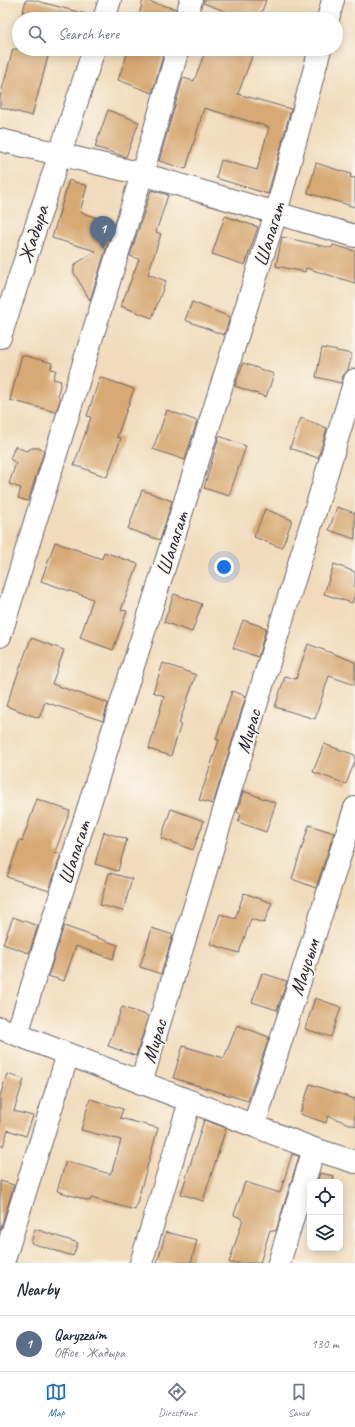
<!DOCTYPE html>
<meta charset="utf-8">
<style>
body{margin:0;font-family:Caveat,sans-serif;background:#f2f2f3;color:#1f2937}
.controls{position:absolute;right:12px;bottom:12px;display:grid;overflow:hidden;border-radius:8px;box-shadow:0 2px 10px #0003}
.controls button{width:36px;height:36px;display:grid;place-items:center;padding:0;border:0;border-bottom:1px solid #e0e1e3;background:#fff;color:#1f2937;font:20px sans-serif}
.you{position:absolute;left:224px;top:567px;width:14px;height:14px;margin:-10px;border:3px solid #fff;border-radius:50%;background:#1a73e8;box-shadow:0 0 0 6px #1a73e833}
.badge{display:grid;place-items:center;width:26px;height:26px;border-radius:50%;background:#1f6fb2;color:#fff;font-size:13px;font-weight:700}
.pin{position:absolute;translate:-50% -33px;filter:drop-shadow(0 1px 2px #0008)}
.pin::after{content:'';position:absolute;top:21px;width:14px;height:12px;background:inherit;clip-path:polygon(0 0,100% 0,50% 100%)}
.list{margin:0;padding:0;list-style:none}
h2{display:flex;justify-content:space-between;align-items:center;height:52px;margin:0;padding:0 16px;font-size:17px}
h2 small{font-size:13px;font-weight:400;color:#747a83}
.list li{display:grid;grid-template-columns:26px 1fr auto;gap:12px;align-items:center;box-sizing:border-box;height:56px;padding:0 16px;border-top:1px solid #e0e1e3}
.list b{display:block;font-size:15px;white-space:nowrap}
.list p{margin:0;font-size:13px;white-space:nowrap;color:#747a83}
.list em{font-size:13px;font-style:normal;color:#747a83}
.icon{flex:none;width:22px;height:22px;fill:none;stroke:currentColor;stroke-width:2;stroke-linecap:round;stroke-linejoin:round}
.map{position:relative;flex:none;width:355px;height:1263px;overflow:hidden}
.search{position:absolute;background:#fff;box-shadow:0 2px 10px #0003;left:12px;right:12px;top:12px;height:44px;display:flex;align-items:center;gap:10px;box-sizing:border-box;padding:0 14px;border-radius:22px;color:#747a83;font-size:15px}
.sheet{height:108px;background:#fff}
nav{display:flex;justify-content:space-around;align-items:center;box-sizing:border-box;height:56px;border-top:1px solid #e0e1e3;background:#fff;font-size:11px;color:#747a83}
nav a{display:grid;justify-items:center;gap:2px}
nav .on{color:#1f6fb2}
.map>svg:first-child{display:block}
.building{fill:#d7a975}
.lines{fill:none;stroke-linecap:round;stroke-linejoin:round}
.minor-casing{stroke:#6a6368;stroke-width:24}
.minor{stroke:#fff;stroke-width:22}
.labels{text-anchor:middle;stroke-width:3.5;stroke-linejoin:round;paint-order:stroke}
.street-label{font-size:20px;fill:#22223b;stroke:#fbf7ec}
</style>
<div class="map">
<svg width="355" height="1263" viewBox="0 0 355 1263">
<rect width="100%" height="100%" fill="#fbf7ec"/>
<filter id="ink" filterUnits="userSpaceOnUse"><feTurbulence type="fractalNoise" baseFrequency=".025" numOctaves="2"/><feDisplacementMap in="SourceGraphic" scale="8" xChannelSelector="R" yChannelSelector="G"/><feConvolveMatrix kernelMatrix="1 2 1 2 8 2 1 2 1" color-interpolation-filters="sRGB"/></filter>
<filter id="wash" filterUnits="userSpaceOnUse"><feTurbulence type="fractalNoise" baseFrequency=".012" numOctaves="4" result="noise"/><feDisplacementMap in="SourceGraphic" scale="16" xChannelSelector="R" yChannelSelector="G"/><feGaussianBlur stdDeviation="0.9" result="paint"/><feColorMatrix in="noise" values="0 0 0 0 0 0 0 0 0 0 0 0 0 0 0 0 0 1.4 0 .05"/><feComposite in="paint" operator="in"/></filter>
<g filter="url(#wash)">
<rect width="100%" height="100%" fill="#f1dbbc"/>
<g id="blocks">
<path class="building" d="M26,0H33L86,14L85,19H21Z
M143,0L176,9L174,19H138Z
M203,0H266L259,19H247L203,3Z
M13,49H50L32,116L0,107V97Z
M129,49H165L152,93L118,80Z
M206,49H240L253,54L238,94L291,109L268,194L216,178L221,160L257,170L269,127L204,108L186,169L159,161L183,78L194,81Z
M108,110L139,122L126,157L95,147Z
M316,163L351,174L350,177L355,178V207L308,193Z
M69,180L87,186L80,212L114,224L90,300L74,273V265L96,251L52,238Z
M151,190L168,195L156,232L161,234L148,274L166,281L152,318L121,306L139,259L130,256Z
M225,216L258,227L245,265L212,254Z
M282,237L332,248L333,245L355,251V283L306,268L305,272L276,266Z
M192,302L230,317L224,335L185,320Z
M322,348L352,354L348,370L343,376L341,383L316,377Z
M22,355L52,363L51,369L56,370L53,379L61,381L58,394L60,400L56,412L10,400Z
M243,363L274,374L266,397L235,386Z
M100,377L134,389L117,437L121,438L107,477L74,465L91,417L87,416Z
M167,410L197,421L185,460L153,449Z
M301,418L327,428L318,458L290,448Z
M219,436L246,446L229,496L204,488Z
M15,446L26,451L32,448H41L44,451L28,501L18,498L21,488L9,484L16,463L10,459Z
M142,490L172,501L160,540L128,529Z
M337,507L355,513V539L329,530Z
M265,509L292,520L282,548L254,537Z
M55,542L102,559L104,552L138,564L121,610L127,611L113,650L80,638L93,599L41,581Z
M334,564L355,572V595L352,603L324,594Z
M174,594L202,604L192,632L164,622Z
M243,620L266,628L258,657L233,648Z
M31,638L64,650L52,684L108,703L103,721L45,702L39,718L6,706Z
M308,644L355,662V685L329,676L315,719L275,707L285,676L296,679Z
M163,663L196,675L179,723L181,724L171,756L149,749L164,696L153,692Z
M232,691L246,696L213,804L199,800L219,740L216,739Z
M324,744L355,755V761L346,784L313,772Z
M243,791L276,803L266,832L238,822L241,814L237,812Z
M37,799L70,811L55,852L61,854L49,891L7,877L20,840L22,841Z
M171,809L204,821L193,850L161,838Z
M309,825L334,833L316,888L292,879Z
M104,832L127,839L118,871L95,864Z
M109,873L132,879L123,911L100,905Z
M244,893L272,903L264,923L251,919L239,953L210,944L220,914L235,919Z
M13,917L38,926L29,953L3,944Z
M64,926L118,945L113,959L76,946L64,981L48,976Z
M152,928L173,935L161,974L140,967Z
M262,973L287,981L277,1010L252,1002Z
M315,998L341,1007L331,1037L305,1029Z
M122,1007L148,1016L136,1056L108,1046Z
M237,1025L269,1037L248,1101L173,1078L183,1046L224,1058Z
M7,1074L24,1079L14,1111L33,1116L26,1136L8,1130L3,1146L0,1145V1096Z
M310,1084L355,1099V1126L328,1116L326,1123L300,1114Z
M90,1099L123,1109L120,1118L158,1128L135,1210L91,1198L90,1201L57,1191L66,1161L110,1174L111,1171H112L121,1140L81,1130Z
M204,1120L226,1128L203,1201L181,1194Z
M292,1154L299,1156L276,1231L270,1230L260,1263H229L243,1219L234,1215L245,1182L280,1193Z
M320,1173L334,1176L333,1182H317Z
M0,1181L14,1185L0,1231Z
M35,1229L78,1243L73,1256L31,1243Z
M166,1232L197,1240L191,1263H157Z"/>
</g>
</g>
<g filter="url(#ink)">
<use href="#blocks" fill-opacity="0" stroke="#6a6368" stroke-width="1"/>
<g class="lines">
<defs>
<path id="minor" d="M104,19L110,0
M186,19L191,0
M328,19L333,0
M0,140L142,174L355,236
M0,337L94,49
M0,636L142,174L178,49
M0,1028L314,1149L355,1162
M17,1034L276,213L320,49
M141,1083L355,380
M254,1125L355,808
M3,1263L68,1054
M141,1263L190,1101
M279,1263L314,1149"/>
</defs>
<use href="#minor" class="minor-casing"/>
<use href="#minor" class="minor"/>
</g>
</g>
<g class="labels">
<g class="street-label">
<text transform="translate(33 234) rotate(-72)" y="7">Жадыра</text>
<text transform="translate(269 234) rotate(-73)" y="7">Шапагат</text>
<text transform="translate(172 543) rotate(-72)" y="7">Шапагат</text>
<text transform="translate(248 731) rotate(-73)" y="7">Мирас</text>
<text transform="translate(74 852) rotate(-72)" y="7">Шапагат</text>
<text transform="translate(304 967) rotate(-72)" y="7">Маусым</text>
<text transform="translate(154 1041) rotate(-73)" y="7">Мирас</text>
</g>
</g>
</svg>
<div class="controls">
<button><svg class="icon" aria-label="locate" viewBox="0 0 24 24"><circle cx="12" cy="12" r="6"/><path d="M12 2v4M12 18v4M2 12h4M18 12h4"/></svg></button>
<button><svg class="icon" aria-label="layers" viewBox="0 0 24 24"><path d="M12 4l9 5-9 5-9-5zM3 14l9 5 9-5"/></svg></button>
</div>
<div class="you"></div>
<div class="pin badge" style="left:103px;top:249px;background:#5c6f8a">1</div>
<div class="search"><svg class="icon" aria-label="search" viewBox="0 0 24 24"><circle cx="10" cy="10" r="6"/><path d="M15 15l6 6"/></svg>Search here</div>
</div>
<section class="sheet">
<h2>Nearby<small></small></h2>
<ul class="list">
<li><span class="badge" style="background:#5c6f8a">1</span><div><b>Qaryzzaim</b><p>Office · Жадыра</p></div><em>130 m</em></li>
</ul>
</section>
<nav>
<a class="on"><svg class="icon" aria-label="map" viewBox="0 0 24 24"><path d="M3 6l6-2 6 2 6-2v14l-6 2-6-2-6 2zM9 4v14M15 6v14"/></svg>Map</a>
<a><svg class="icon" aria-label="directions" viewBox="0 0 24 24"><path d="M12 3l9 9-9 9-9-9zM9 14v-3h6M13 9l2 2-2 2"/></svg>Directions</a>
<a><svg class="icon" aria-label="saved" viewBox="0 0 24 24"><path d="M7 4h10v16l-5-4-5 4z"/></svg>Saved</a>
</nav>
